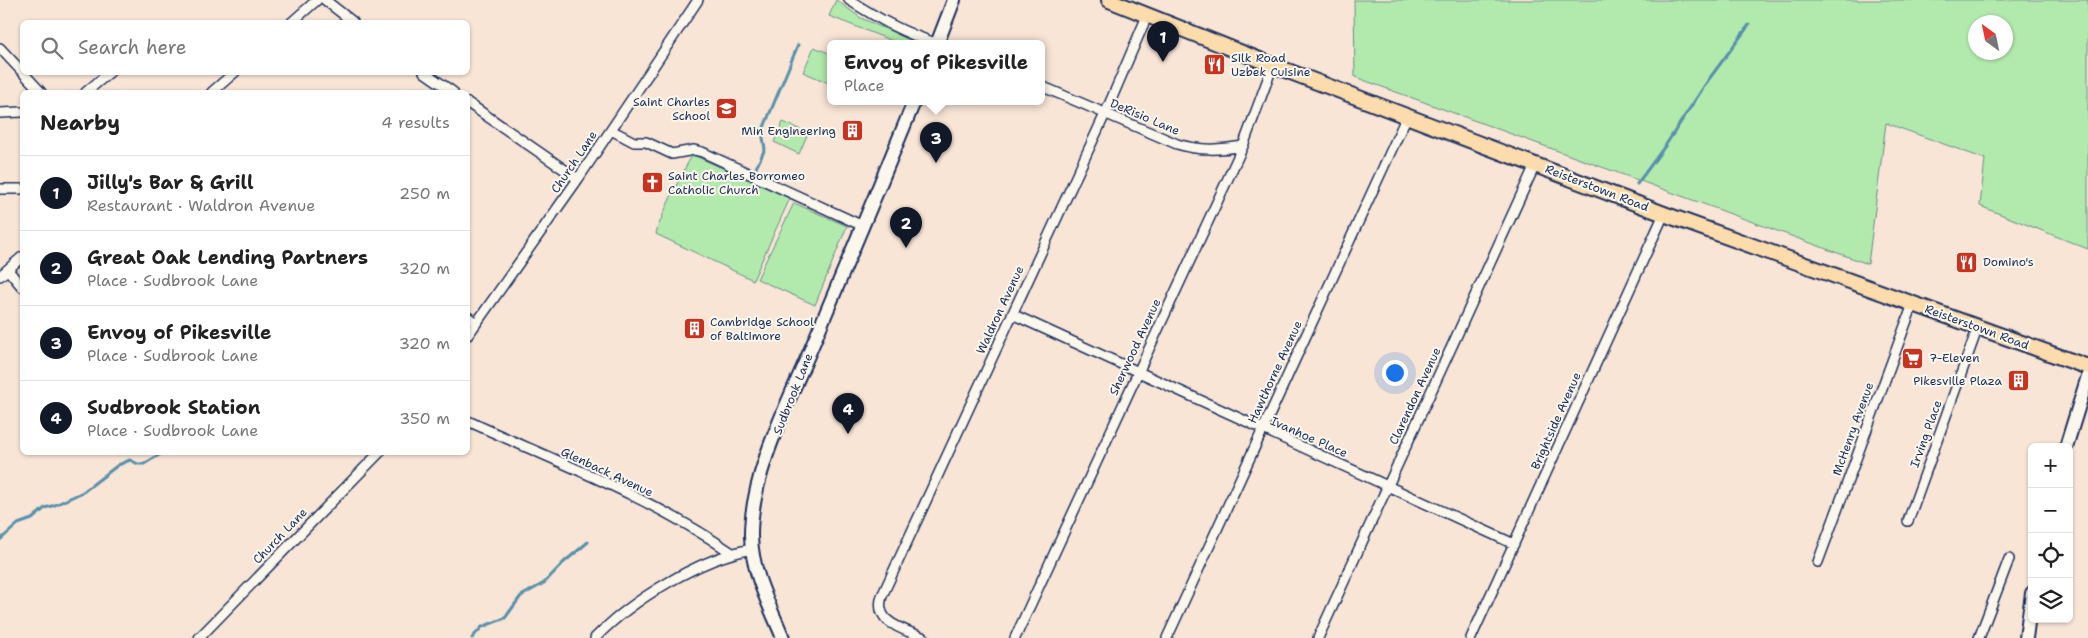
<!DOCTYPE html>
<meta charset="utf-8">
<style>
body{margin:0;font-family:"Shantell Sans",sans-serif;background:#f2f2f2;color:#222}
.controls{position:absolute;right:15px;bottom:15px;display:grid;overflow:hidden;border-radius:8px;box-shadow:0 1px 4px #0004}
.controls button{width:45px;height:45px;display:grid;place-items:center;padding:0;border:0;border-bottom:1px solid #e0e0e0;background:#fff;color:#222;font:25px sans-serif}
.compass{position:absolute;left:1968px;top:15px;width:45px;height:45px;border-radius:50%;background:#fff;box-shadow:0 1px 4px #0004;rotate:327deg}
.you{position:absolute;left:1394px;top:372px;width:18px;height:18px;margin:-12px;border:4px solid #fff;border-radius:50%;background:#1a73e8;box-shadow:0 0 0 8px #1a73e833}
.badge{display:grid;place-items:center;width:32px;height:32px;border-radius:50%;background:#111827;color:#fff;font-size:16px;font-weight:700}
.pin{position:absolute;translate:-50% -41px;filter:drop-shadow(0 1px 2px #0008)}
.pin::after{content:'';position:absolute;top:26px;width:18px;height:15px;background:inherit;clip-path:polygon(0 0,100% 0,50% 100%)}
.popup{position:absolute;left:827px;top:40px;width:218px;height:65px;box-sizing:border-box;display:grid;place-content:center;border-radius:8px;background:#fff;filter:drop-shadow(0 1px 4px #0005);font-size:16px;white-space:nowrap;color:#767676}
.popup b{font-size:19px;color:#222}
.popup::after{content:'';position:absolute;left:50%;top:100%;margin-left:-10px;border:10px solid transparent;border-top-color:#fff}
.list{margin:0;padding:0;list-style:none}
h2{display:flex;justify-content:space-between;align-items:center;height:65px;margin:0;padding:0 20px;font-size:21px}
h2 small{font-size:16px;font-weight:400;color:#767676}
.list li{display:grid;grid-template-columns:32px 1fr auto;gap:15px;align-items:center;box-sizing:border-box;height:75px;padding:0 20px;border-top:1px solid #e0e0e0}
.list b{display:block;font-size:19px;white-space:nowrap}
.list p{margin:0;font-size:16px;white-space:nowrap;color:#767676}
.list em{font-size:16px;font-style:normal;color:#767676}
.icon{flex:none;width:28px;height:28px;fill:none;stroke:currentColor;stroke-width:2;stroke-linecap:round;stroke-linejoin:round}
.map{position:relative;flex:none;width:2088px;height:638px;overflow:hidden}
.search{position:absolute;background:#fff;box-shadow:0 1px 4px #0004;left:20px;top:20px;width:450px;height:55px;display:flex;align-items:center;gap:12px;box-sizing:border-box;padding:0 18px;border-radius:8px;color:#767676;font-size:19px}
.panel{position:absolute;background:#fff;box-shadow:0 1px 4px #0004;left:20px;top:90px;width:450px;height:365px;border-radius:8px}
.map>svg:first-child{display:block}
.green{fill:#b2eaad;stroke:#668c86;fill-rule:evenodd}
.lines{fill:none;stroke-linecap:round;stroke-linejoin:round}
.stream{stroke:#5990ac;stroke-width:3}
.street-casing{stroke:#1b2f5e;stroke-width:12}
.secondary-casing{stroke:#1b2f5e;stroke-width:16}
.primary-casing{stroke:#1b2f5e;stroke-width:18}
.street{stroke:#fbf7ec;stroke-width:9}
.secondary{stroke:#fbf7ec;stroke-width:12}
.primary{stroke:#fcdcac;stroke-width:14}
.labels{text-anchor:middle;stroke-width:4;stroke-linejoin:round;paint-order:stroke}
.poi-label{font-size:12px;fill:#1b2f5e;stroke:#fbf7ec;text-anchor:start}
.street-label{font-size:12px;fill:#1b2f5e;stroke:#fbf7ec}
</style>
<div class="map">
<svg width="2088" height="638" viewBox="0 0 2088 638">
<rect width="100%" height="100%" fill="#f8e5d6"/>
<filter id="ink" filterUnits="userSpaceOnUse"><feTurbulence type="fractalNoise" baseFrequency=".02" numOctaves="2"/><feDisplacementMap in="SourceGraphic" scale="10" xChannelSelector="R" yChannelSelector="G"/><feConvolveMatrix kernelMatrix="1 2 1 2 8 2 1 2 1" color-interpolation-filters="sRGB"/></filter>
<g filter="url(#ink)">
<path class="green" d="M836,0L861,18L919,44H900L829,16Z
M1354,0H2088V249L1980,206L1985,159L1886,123L1868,264L1355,77ZM2006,22V52H1976V22Z
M814,47L831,54V84L803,72Z
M783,122L808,133L799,154L774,142Z
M693,155L790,198L753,280L656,234C656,227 687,161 693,155Z
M794,203L847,226L815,305L757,279Z"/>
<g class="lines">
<path class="stream" d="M754,172L765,149L762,132L798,45
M1637,184L1665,146L1709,79L1749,25
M0,540L18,524L32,519L45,508L55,505L83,492L118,465L130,460L138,464H144L164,452
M472,638L482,627L505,618L521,596L544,583L563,563L588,542"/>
<defs>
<path id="street" d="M325,0L353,22
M849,0C879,19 905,34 939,44
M292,22L317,0
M0,48L41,92
M424,72L453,92
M1041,86L1177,144C1200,151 1220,150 1243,146
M86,92L110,72
M212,92L235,72
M468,103L578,179
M0,113L22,112
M611,130L634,142H646L672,154L694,150L702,152L863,226
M0,189H22
M8,270L22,287
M0,276L22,257
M1012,314L1514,544
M468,317L476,323
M468,335L578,179L698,0
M468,421C557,462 651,497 732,553
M1908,521L1978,327
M1818,562L1913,304
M199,638L380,452
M595,638C632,600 700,558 752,549
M924,638C904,629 873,623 882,596L1105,114L1147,16
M1015,638L1243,146L1273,65
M1167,638L1407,116
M1318,638L1535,165
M1471,638L1664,214
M1979,638L2009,559"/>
<path id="secondary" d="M937,44L954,0
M2066,447L2088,376
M783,638C770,606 752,573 751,537C750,475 789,401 813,344C847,263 881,183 914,102
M2026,638L2032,593"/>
<path id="primary" d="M1109,0L1280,68L1664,214L2088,367"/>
</defs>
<use href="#street" class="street-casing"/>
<use href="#secondary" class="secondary-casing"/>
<use href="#primary" class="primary-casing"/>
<use href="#street" class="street"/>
<use href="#secondary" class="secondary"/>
<use href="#primary" class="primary"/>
</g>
</g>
<defs>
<symbol id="restaurant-square" viewBox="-11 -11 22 22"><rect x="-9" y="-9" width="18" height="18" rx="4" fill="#c8321e" stroke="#fbf7ec"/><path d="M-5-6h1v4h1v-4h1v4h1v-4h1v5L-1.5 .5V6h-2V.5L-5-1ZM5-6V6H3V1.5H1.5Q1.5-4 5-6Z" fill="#fff"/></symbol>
<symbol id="school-square" viewBox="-11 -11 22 22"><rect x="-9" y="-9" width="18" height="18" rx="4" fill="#c8321e" stroke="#fbf7ec"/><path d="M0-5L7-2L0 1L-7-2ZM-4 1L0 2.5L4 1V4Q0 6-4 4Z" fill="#fff"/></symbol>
<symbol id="building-square" viewBox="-11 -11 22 22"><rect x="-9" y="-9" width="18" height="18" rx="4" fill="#c8321e" stroke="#fbf7ec"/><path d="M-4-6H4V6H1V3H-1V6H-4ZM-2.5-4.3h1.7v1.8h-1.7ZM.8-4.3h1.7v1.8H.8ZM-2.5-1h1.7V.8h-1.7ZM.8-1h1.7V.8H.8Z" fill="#fff"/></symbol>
<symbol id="church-square" viewBox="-11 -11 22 22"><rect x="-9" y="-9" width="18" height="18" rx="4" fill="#c8321e" stroke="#fbf7ec"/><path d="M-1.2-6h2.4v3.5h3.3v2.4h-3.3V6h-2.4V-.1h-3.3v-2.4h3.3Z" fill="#fff"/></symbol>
<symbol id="supermarket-square" viewBox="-11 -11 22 22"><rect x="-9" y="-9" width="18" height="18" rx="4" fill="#c8321e" stroke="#fbf7ec"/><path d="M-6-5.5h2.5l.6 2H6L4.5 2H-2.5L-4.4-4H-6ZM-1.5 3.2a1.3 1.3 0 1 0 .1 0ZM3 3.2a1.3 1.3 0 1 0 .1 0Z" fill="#fff"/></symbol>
</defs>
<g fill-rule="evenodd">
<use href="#restaurant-square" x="1202" y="52" width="25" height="25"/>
<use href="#school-square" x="714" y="96" width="25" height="25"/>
<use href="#building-square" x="840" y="118" width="25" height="25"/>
<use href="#church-square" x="640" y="170" width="25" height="25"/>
<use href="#restaurant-square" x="1954" y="250" width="25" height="25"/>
<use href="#building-square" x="682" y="316" width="25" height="25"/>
<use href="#supermarket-square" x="1900" y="346" width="25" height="25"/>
<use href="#building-square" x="2006" y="368" width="25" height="25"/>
</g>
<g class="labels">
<g class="poi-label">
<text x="1231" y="62">Silk Road<tspan x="1231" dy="14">Uzbek Cuisine</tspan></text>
<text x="710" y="106" text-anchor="end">Saint Charles<tspan x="710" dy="14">School</tspan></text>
<text x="836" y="135" text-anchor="end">Min Engineering</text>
<text x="668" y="180">Saint Charles Borromeo<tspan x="668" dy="14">Catholic Church</tspan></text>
<text x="1983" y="266">Domino's</text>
<text x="710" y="326">Cambridge School<tspan x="710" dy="14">of Baltimore</tspan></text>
<text x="1929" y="362">7-Eleven</text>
<text x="2002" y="385" text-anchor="end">Pikesville Plaza</text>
</g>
<g class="street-label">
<text transform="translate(1145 117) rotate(23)" y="4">DeRisio Lane</text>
<text transform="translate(574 162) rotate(-56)" y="4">Church Lane</text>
<text transform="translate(1597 188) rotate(21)" y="4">Reisterstown Road</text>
<text transform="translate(1000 310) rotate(-65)" y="4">Waldron Avenue</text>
<text transform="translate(1977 327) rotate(20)" y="4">Reisterstown Road</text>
<text transform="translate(1135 347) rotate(-65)" y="4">Sherwood Avenue</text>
<text transform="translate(1275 372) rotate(-65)" y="4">Hawthorne Avenue</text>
<text transform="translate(793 394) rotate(-68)" y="4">Sudbrook Lane</text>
<text transform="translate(1415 396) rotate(-65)" y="4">Clarendon Avenue</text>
<text transform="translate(1556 421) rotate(-66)" y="4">Brightside Avenue</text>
<text transform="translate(1853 429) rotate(-70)" y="4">McHenry Avenue</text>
<text transform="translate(1926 434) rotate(-70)" y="4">Irving Place</text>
<text transform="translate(1309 437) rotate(24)" y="4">Ivanhoe Place</text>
<text transform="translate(607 472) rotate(25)" y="4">Glenback Avenue</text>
<text transform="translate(280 536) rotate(-46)" y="4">Church Lane</text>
</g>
</g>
</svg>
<div class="controls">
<button>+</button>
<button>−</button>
<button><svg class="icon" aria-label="locate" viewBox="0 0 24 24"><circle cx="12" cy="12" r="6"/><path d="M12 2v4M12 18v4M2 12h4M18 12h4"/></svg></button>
<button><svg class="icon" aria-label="layers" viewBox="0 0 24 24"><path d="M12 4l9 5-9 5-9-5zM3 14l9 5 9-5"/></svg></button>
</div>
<svg class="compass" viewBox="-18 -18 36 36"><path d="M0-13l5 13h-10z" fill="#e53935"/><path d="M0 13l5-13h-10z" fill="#767676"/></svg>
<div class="you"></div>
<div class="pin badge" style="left:1163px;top:62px">1</div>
<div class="pin badge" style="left:906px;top:248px">2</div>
<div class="pin badge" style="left:936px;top:163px">3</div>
<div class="popup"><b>Envoy of Pikesville</b>Place</div>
<div class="pin badge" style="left:848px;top:434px">4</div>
<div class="search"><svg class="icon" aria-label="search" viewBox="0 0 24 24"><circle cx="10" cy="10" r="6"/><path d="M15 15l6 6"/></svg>Search here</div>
<section class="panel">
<h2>Nearby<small>4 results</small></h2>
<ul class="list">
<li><span class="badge">1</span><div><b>Jilly's Bar &amp; Grill</b><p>Restaurant · Waldron Avenue</p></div><em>250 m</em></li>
<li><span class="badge">2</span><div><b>Great Oak Lending Partners</b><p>Place · Sudbrook Lane</p></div><em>320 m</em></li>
<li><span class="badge">3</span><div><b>Envoy of Pikesville</b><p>Place · Sudbrook Lane</p></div><em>320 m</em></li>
<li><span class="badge">4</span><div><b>Sudbrook Station</b><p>Place · Sudbrook Lane</p></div><em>350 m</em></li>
</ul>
</section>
</div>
